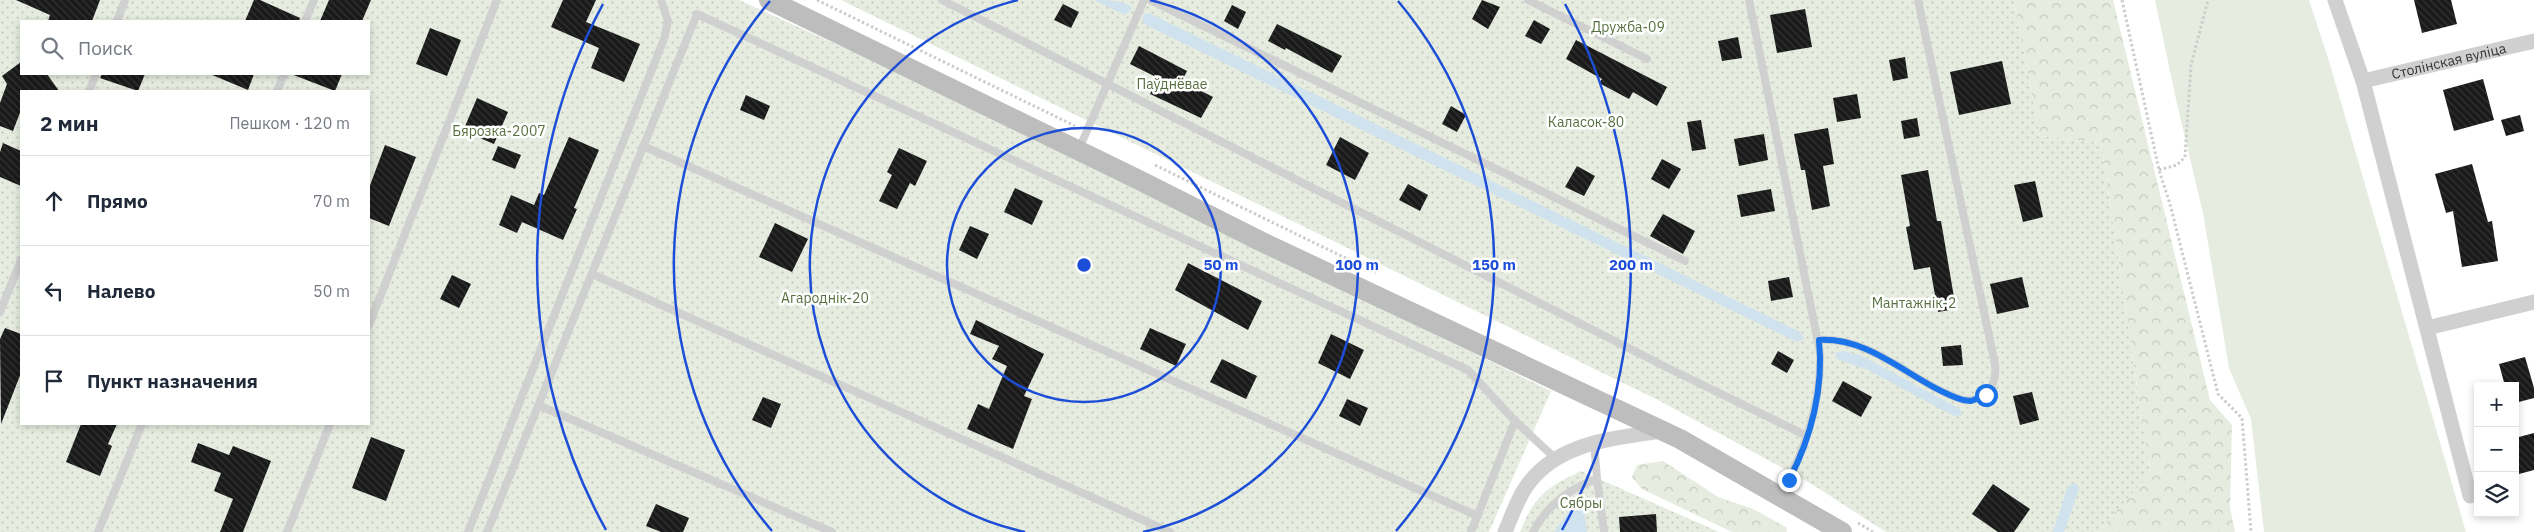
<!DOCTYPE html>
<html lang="ru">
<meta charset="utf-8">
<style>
body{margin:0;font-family:"IBM Plex Sans",sans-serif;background:#f2f2f3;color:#1f2937}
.controls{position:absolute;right:15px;bottom:15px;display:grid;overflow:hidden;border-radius:0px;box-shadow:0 2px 8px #0003}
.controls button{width:45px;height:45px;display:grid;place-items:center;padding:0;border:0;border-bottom:1px solid #e0e1e3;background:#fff;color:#1f2937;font:25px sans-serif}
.stop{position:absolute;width:15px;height:15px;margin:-11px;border:4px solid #1a73e8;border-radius:50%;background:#fff}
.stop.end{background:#1a73e8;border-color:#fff;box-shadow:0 1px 5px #0008}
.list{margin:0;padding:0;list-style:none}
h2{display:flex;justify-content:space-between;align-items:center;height:65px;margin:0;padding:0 20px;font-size:21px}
h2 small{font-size:16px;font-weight:400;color:#747a83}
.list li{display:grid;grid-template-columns:32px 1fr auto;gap:15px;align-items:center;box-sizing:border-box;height:90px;padding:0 20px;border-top:1px solid #e0e1e3}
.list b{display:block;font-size:19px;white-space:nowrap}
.list em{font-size:16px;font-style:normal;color:#747a83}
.icon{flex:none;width:28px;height:28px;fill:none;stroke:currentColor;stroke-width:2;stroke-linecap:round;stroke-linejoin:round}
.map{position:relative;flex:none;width:2534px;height:532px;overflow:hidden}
.search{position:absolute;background:#fff;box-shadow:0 2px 8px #0003;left:20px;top:20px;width:350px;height:55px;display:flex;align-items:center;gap:12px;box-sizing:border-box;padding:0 18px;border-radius:0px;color:#747a83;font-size:19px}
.panel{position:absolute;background:#fff;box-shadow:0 2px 8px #0003;left:20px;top:90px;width:350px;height:335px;border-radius:0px}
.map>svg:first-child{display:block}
.grass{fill:#e6ecdf}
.forest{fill:url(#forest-crowns)}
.garden{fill:url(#garden-dots);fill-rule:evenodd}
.water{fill:#cfe2ee}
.building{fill:url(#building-back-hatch)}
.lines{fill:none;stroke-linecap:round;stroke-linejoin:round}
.path{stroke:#cdcdcd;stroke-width:3;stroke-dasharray:2.5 2.5;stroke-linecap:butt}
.lane{stroke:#d0d0d0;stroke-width:8}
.street{stroke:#d0d0d0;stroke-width:15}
.secondary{stroke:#bdbdbd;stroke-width:20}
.route{stroke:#1a73e8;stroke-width:6}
.ring{fill:none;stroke:#1d4ed8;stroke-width:2.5}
.labels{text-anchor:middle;stroke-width:5;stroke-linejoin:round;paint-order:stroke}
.park-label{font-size:14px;fill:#56703f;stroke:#fff}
.street-label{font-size:14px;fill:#333;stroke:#fff}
.centre{fill:#1d4ed8;stroke:#fff;stroke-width:2.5}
.ring-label{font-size:15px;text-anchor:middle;font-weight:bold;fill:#1d4ed8;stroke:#fff;stroke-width:5;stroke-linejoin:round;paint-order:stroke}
</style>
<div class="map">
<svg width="2534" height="532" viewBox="0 0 2534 532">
<defs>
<pattern id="forest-crowns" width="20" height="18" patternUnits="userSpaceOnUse" patternTransform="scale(1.25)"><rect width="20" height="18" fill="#e6ecdf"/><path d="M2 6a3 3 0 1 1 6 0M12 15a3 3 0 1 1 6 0" fill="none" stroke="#c6cbc0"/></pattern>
<pattern id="garden-dots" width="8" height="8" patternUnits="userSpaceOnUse" patternTransform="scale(1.25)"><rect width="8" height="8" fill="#e6ecdf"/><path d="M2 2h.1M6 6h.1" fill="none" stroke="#c6cbc0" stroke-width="1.8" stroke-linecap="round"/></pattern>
<pattern id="building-back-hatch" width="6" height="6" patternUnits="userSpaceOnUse" patternTransform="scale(1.25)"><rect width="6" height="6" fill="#1a1a1a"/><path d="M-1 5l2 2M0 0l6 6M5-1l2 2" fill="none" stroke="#333"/></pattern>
</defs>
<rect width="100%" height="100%" fill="#fff"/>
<path class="grass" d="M2155,0H2309L2329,61L2466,532H2264L2251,419L2229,368L2203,213L2177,104Z"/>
<path class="forest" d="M2014,0H2113L2210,400L2232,425L2230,508L2235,532H2097L2150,474L2101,143L2040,136Z
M1663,461L1718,497L1753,509L1786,527L1787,532H1732L1642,489L1632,477L1637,465Z"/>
<path class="garden" d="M0,0H739L851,51L1551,391L1489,532H0ZM21,21H369V74H21ZM21,91H369V424H21Z
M841,0H2014L2040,136L2101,143L2150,474L2097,532H1886L1810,483L1660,401Z
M1581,471L1719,532H1520C1534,496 1547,487 1581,471Z"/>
<path class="water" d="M1094,0C1106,0 1125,0 1132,8L1125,15Z
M1149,13L1800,332L1804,339L1797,342L1144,24L1142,19L1144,15Z
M1843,351L1860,355L1960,409L1962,415L1954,416L1868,370L1837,359L1835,353Z
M2073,483L2077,484L2079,489L2064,532H2053L2067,489Z
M1574,504L1584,511L1587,532H1554Z"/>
<path class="building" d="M16,0H100L92,21H48L50,15Z
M254,0H260L300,18L299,21H245Z
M329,0H371L362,21H320Z
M563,0H596L586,22L640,44L624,82L591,68L599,48L551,27Z
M1482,0L1500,7L1488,29L1472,19Z
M2414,0H2451L2457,24L2422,33Z
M1063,4L1079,12L1071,28L1054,20Z
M1232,5L1246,12L1238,29L1224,21Z
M1805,9L1812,47L1777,53L1770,15Z
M1534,20L1550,29L1541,44L1525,36Z
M1277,24L1342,56L1332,73L1286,48L1285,50L1268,41Z
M430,28L461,40L447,76L416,64Z
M1738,37L1742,58L1722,61L1718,41Z
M1576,40L1667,87L1657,106L1633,92L1629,99L1599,83L1602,79L1566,59Z
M1139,46L1187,71L1182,81L1213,97L1201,118L1150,94L1158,78L1130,64Z
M1905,57L1908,78L1893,81L1889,60Z
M2002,61L2011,104L1959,115L1950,72Z
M21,62V74H47L59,91H21V110L13,131L0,126V103L7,84L2,76Z
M102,74H145L138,91L100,78Z
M210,74H254L248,90Z
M291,74H342L335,91Z
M2483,79L2494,120L2454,131L2443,90Z
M1857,94L1861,118L1837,122L1833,98Z
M746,95L770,106L764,120L740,110Z
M477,98L508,112L494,144L463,131Z
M1451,106L1466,115L1457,132L1442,124Z
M2520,115L2524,131L2506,136L2501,120Z
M1917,118L1920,136L1904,139L1901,121Z
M1701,120L1706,149L1692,151L1687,122Z
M1828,128L1834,164L1823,166L1830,206L1812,210L1805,170H1801L1794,134Z
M1764,134L1768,160L1739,166L1734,139Z
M569,137L599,150L574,208L577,209L563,240L522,222L517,233L499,225L511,195L534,205L539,193L544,195Z
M1340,137L1369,153L1355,180L1326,165Z
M3,143L21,151V186L0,177V152Z
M385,145L416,157L389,226L369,218V188Z
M498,146L521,155L515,169L492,160Z
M899,148L927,161L915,186L910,183L897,209L879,201L892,175L887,172Z
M1662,159L1681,169L1669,189L1651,179Z
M2472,164L2488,222L2492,221L2498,261L2462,267L2453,211L2446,213L2435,174Z
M1577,166L1595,176L1584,196L1565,187Z
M1928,170L1937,221H1941L1956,309L1938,312L1930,267L1914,270L1906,227L1910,226L1901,175Z
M2035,181L2043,217L2023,222L2014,185Z
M1408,184L1428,195L1420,211L1399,200Z
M1015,188L1043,201L1032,225L1004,212Z
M1771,189L1775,211L1741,217L1737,195Z
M1663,214L1695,231L1683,254L1650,236Z
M775,223L808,239L792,272L759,257Z
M970,226L989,234L977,259L959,250Z
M1188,263L1262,301L1248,330L1175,290Z
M452,275L471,284L459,308L440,299Z
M1789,277L1793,297L1771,301L1768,281Z
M2022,277L2029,307L1997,314L1990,284Z
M976,320L1044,354L1024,396L1032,399L1013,449L967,429L978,404L989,409L1007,366L992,359L999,346L970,334Z
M5,328L21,334V373L1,424L0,339Z
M1150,328L1186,344L1176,366L1140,349Z
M1331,334L1364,350L1350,379L1318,363Z
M1961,345L1963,365L1943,366L1941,347Z
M1778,351L1794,360L1787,373L1771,364Z
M2525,357L2534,388V398L2515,403V386H2505L2499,364Z
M1222,359L1257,376L1246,399L1210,382Z
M1843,381L1872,397L1861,417L1832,401Z
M2032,392L2039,420L2020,425L2013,396Z
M763,397L781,404L771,428L752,420Z
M1347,399L1368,408L1360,426L1339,416Z
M81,424H117L108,444L112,446L100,476L66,462Z
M2534,433V470L2519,474L2515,461V438Z
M371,437L405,450L386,501L352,488Z
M198,443L229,455L233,446L271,461L243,532H220L233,499L214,491L221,473L191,462Z
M1993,484L2030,509L2014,532H1998L1972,514Z
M656,504L689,518L683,532H661L646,526Z
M1656,514L1657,532H1620L1619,517Z"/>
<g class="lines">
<path class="path" d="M817,0L1075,126
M2122,0L2159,170L2170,204L2218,394L2242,418L2251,532
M1155,165L1376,273
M2159,170L2177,165L2185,157L2191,65L2208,0
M1858,523L1873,532"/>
<path class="lane" d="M942,0L1672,370L1807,436
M1150,0L1685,261
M1528,0L1647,59
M1749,0L1820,352C1822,403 1804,451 1781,495
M117,21L125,0
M305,21L314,0
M89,91L96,74
M277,91L284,74
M643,146L1478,516
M1079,149L1144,0
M592,274L1170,532
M0,312L21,260
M369,325L497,0
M1819,340C1874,337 1913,384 1963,400C1987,402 1997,386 1995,364L1918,0
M538,405L832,532
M1597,479L1604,532
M98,532L142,424
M287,532L330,424
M468,532L664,39L668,21L661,0
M487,532L697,14L1468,370L1515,421L1555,458
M1471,532L1515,421
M1533,532C1547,505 1568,489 1597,479L1594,442"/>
<g class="street">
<path d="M2335,0L2363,81L2470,496"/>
<path id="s1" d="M2363,81L2534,41"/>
<path d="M2427,328L2534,302"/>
<path d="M1505,532C1511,518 1516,503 1524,490C1553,443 1611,439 1660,431"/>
</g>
<path class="secondary" d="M769,0L1139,180L1260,241L1680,439L1842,532"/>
</g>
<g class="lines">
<path class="route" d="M1789,480C1811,438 1824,388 1819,340C1874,337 1913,384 1963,400L1971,401L1986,395"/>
</g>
<g class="ring">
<circle cx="1084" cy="265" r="137"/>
<path d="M1025 532A273 273 0 0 1 1018 0M1150 0A273 273 0 0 1 1143 532"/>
<path d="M772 531A410 410 0 0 1 770 1M1398 1A410 410 0 0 1 1396 531"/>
<path d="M606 530A547 547 0 0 1 603 4M1565 4A547 547 0 0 1 1562 530"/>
</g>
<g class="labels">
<g class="park-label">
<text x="1628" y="32">Дружба-09</text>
<text x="1172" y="89">Паўднёвае</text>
<text x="1586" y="127">Каласок-80</text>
<text x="499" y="136">Бярозка-2007</text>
<text x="825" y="303">Агароднік-20</text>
<text x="1914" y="308">Мантажнік-2</text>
<text x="1581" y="508">Сябры</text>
</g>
<g class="street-label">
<text dy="5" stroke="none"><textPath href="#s1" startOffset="88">Столінская вуліца</textPath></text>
</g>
</g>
<circle cx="1084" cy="265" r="8" class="centre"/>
<g class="ring-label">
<text x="1221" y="270">50 m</text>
<text x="1357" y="270">100 m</text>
<text x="1494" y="270">150 m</text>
<text x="1631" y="270">200 m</text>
</g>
</svg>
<div class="controls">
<button>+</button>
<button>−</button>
<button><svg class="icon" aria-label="layers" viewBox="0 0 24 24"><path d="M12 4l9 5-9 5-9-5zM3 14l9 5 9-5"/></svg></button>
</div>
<div class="stop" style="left:1986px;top:395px"></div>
<div class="stop end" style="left:1789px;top:480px"></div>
<div class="search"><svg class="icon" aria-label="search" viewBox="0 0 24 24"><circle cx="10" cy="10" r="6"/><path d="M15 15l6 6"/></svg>Поиск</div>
<section class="panel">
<h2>2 мин<small>Пешком · 120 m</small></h2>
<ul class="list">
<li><svg class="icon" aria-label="ahead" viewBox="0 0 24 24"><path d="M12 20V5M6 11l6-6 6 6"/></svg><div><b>Прямо</b></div><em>70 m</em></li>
<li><svg class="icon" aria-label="left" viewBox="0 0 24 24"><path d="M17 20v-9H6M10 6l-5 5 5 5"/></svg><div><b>Налево</b></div><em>50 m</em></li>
<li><svg class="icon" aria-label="arrive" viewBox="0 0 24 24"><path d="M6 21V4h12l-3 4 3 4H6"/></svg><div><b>Пункт назначения</b></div></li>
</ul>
</section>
</div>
